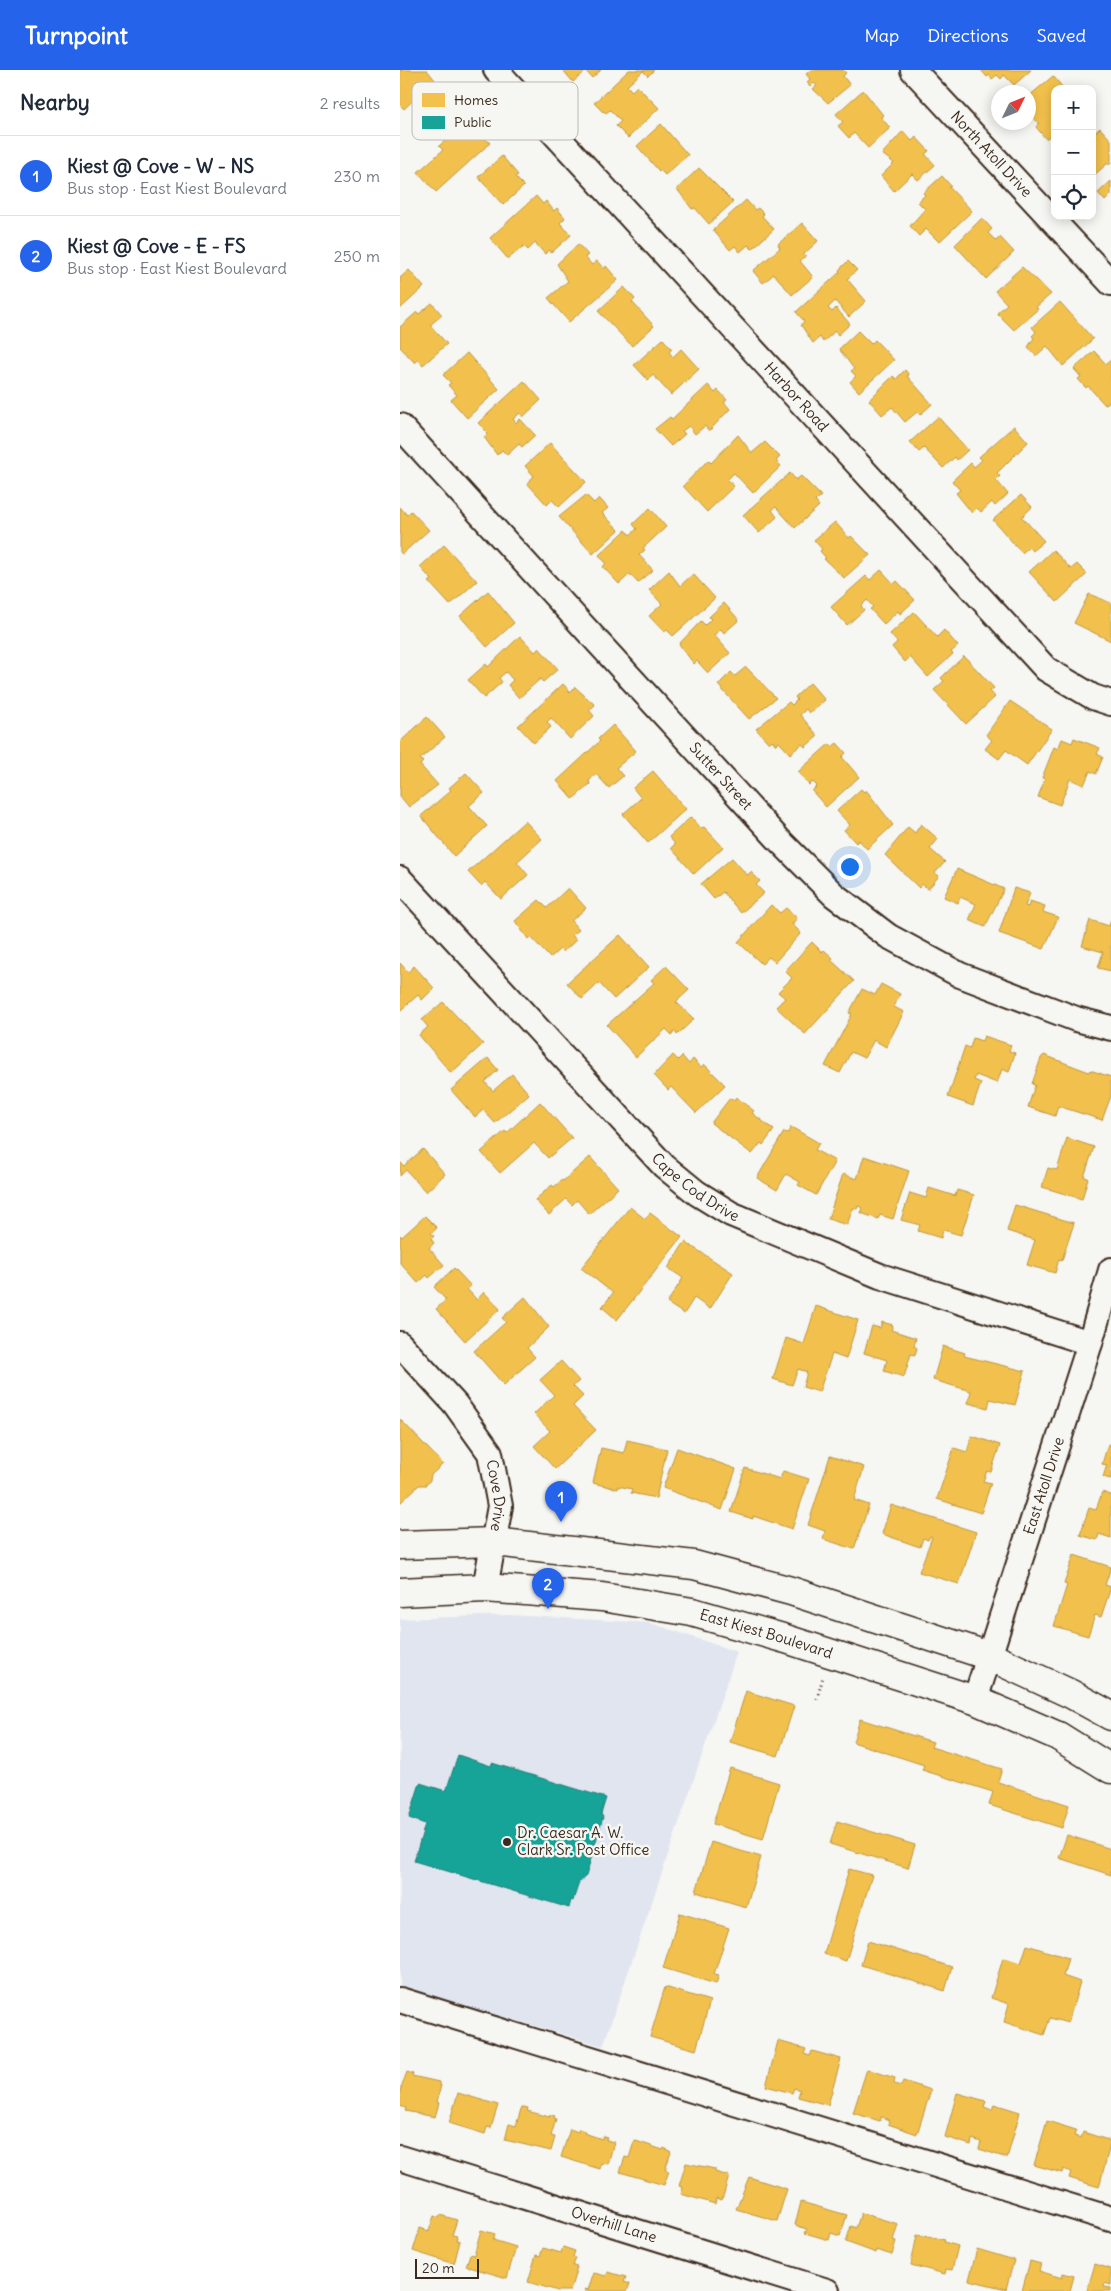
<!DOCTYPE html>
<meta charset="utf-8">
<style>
body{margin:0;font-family:Delius,sans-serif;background:#f6f6f7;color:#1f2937}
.controls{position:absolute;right:15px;top:15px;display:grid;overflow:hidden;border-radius:10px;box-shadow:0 2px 12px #0003}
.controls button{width:45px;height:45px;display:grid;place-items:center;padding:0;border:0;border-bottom:1px solid #e0e1e3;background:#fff;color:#1f2937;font:25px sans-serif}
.compass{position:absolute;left:591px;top:15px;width:45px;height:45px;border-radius:50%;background:#fff;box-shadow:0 2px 12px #0003;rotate:47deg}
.scale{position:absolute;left:15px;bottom:12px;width:64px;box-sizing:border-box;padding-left:5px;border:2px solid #3b2a1e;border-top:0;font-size:14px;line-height:18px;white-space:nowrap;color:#3b2a1e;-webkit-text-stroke:4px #f6f6f2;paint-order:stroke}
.you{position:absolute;left:449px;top:796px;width:18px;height:18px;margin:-12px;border:4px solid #fff;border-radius:50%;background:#1a73e8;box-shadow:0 0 0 8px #1a73e833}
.badge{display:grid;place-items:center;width:32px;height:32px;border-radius:50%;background:#2563eb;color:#fff;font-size:16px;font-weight:700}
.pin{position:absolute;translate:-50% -41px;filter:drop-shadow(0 1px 2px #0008)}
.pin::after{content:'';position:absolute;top:26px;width:18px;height:15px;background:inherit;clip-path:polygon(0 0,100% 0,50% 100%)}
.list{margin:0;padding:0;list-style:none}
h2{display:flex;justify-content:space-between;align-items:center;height:65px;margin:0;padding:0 20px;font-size:21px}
h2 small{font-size:16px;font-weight:400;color:#747a83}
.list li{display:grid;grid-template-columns:32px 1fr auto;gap:15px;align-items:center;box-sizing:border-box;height:80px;padding:0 20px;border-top:1px solid #e0e1e3}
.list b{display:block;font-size:19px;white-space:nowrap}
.list p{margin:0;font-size:16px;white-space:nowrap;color:#747a83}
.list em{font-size:16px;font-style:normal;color:#747a83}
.icon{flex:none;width:28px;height:28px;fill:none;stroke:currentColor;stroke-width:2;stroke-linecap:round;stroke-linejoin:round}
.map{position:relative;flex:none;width:711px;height:2221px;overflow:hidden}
header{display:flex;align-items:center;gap:30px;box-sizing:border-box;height:70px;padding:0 25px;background:#2563eb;color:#fff}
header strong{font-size:24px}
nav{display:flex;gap:28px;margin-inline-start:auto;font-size:18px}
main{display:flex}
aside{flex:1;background:#fff}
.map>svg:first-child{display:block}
.built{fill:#e0e5f0}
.homes{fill:#f2c14e;stroke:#bb9440}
.public{fill:#17a398;stroke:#227f73}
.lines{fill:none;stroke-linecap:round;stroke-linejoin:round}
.minor-casing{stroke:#3b2a1e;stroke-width:28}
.major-casing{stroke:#3b2a1e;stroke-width:31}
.path{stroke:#3b2a1e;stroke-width:3;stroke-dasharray:1 4;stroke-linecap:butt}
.minor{stroke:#f6f6f2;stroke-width:24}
.major{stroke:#f6f6f2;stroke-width:28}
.poi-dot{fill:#3b2a1e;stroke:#f6f6f2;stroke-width:2}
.labels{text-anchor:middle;stroke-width:5;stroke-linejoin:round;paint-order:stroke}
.street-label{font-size:15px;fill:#3b2a1e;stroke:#f6f6f2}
.poi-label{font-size:15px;fill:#3b2a1e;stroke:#f6f6f2;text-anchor:start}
.key{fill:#f6f6f2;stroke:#beb9b2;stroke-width:1}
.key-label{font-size:14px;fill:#3b2a1e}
</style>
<header>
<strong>Turnpoint</strong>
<nav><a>Map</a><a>Directions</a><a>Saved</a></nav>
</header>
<main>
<aside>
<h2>Nearby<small>2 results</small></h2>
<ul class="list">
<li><span class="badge">1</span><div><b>Kiest @ Cove - W - NS</b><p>Bus stop · East Kiest Boulevard</p></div><em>230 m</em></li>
<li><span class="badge">2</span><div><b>Kiest @ Cove - E - FS</b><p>Bus stop · East Kiest Boulevard</p></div><em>250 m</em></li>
</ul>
</aside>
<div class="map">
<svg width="711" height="2221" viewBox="0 0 711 2221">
<rect width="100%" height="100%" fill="#f6f6f2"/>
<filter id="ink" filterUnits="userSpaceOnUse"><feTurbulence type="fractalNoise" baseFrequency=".02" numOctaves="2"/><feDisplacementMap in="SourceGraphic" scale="10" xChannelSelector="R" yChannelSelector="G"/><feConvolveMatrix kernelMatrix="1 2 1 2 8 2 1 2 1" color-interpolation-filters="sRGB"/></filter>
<g filter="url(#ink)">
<path class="built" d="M109,1545L251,1553L337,1582L203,1976L0,1916V1549Z"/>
<path class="homes" d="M0,0H27L35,10L4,39L0,35Z
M163,0H201L192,8L186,1L173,12Z
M229,0H254L248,6L243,1L227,16L232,21L237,16L259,38L228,68L216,56L221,51L210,40L206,43L204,41L203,42L194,33Z
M411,0H443L446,3L443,6L450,15L428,33L413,19L417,16L414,13L410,17L407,12L410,9L406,4Z
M581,0H631L614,15L604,5L601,9L597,5L592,9L589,5L587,7Z
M653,6L664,19H655V61L646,69L636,57L639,53L628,44V27Z
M463,20L483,45L481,47L490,58L468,78L454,63L449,68L438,56L443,52L436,44Z
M43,42L56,59L66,50L90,73L36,122L18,102L43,80L39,76L47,69L42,63L39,67L29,55Z
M261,54L288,85L265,105L260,100L259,101L237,76Z
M700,58L711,70V93L709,95L708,93L692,107V65Z
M503,61L512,71L516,67L529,81L525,84L535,95L518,110L512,104L494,121L481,106L494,93L482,84Z
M102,86L118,105L115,107L124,116L103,135L78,107Z
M299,98L333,132L309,154L295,138L292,139L277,119Z
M542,106L551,116L549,117L572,141L539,172L526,159L519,166L510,156L525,139L518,132L525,125L523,123Z
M711,111V125L705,131L698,123Z
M136,126L143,134L146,131L154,141L157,138L165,148L160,153L171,165L151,183L149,180L145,184L135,173L128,180L124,176L108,189L90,168Z
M346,130L355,140L358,138L364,144L362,146L374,159L352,179L348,175L340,182L335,176L330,180L313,160Z
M582,148L592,159L588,163L596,171L600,167L614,182L586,209L555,175Z
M402,153L418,171L404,184L406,186L400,191L413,207L392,225L374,204L363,213L353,201L380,178L378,174Z
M178,174L188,185L185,187L192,195L197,191L204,199L206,196L218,210L169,252L148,228L168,211L157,194Z
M448,191L457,200L447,209L466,231L449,247L435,231L428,238L432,242L436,238L450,254L438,265L435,261L423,272L420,267L413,273L401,255L404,251L396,242L440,202L439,200Z
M622,197L651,224L636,237L638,239L614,260L597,243L607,234L595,221Z
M9,200L24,217L0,239V208Z
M224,217L235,229L232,232L254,256L232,276L198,241Z
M660,232L693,269L663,296L647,276L636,286L628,277L634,268L632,266L636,262L632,257Z
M32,233L42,245L30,255L47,274L23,295L18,290L15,293L0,277V257L17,242L19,244Z
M458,261L471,274L475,270L494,290L459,322L450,312L456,306L451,301L454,299L439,279Z
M263,269L272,279L269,282L273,287L281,279L299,299L271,325L253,305L248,310L234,295Z
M694,281L706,294L711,290V330L705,335L688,316L686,318L678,309L681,307L674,299Z
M67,283L99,319L67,348L51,330L57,325L48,315L51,313L43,305Z
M505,300L509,305L507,306L532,334L520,345L517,342L505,352L492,337L482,345L469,330L493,306L496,309Z
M124,311L141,330L123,347L120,343L113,349L116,353L120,349L135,365L122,377L119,374L107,385L102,380L97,385L84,367L88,363L78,353Z
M308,315L315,323L318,320L327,330L324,332L330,339L309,361L305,356L295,364L289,356L282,361L285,364L271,376L255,359L270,347L272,349Z
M538,347L568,380L557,390L555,387L543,398L524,378L519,382L510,372Z
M614,356L628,372L597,403L600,406L596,410L608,424L595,436L592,432L581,442L577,438L572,443L556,423L560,420L552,411L571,393L574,397L582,390L579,387Z
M338,365L352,383L365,372L380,387L376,391L381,396L353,423L334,403L327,410L334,416L307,442L283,416L308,390L311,393Z
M150,373L186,412L159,437L152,430L147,435L127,413L134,406L125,396Z
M390,403L396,410L401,406L421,426L415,431L419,436L395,458L376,437L372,440L377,447L359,463L343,445Z
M186,425L194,433L199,428L208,438L202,443L219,460L193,484L159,447Z
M621,425L632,437L622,447L644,471L632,481L629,477L622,483L593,450Z
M0,437L7,445L11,441L29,460L2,484L0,482Z
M250,438L266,457L243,478L245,480L239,485L253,500L238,513L230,504L219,514L203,497L206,493L199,485L226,460L230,465L237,459L233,454Z
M435,452L449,468L451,466L470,485L444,508L424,489L426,488L420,481L422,479L414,470Z
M44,475L77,511L50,535L29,512L32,510L20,497Z
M653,480L671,499L677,494L687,504L657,532L629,502Z
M481,500L494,514L497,511L515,530L500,544L498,541L484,554L470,539L473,537L467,530L461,536L464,540L447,555L431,537L466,506L470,510Z
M269,501L280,516L293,504L315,528L273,566L267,560L264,562L249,546L262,534L249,520Z
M88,521L114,553L87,577L60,546Z
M689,524L711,533V571L674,553Z
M324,533L339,550L324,563L321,559L314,565L330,583L308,603L297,591L294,594L279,574L301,551L305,555L311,549L309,547Z
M514,542L537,567L544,560L558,576L551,582L553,584L528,607L510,587L505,592L492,577L497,572L490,564Z
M120,566L135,582L139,578L158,599L143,612L140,609L119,628L108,615L113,610L106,602L99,608L102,612L84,628L68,610L86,594L88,597Z
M564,586L594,618L590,621L595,627L566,654L534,620L544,611L541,608Z
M346,597L376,628L349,649L318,615L331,602L335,606Z
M410,613L425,630L409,643L406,639L400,645L418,666L405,677L402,674L390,684L379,672L376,675L372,670L369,673L356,659L389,632L392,635L397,630L395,627Z
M163,614L170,622L175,617L195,635L189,640L194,646L170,669L151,648L147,652L151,657L134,673L118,656Z
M610,631L652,659L627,695L606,680L599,689L585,679L592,670L586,665Z
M27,647L45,667L20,689L23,692L20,695L38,715L9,737L0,726V672Z
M213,655L236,681L216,698L223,706L209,718L196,704L189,711L190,714L173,729L157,711L200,671L198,669Z
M674,668L700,678L697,684L703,687L696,704L690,701L684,715L670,709L660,735L638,727L645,709L642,708L654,677L658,679L662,669L672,673Z
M437,673L446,683L442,687L459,707L426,737L412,721L417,716L413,712L409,715L398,702L429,674L432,677Z
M253,701L286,739L248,773L223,744L241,728L233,718Z
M66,703L84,723L69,736L87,756L54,786L21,746L51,720L49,718Z
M461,719L464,722L466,720L493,755L467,779L459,770L456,773L444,760L450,755L437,741Z
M291,747L301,758L304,757L323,777L294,804L271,778L275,774L269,767Z
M125,751L142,769L117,792L128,805L101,829L85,812L81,816L68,802Z
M521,754L538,769L530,779L545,792L535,803L539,806L528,819L522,814L519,818L485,785L508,757L515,763Z
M332,788L347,805L351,802L360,811L356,815L364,823L341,843L323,822L314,829L301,814Z
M557,799L604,819L585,857L569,850L576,834L560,827L558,833L544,827Z
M168,818L186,838L171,851L179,860L172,865L176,870L163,882L160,879L150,888L131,867L128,869L115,851L139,830L147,838Z
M614,818L630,823L625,836L628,837L630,831L645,836L643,842L658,847L644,879L599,863Z
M371,835L380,843L386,838L397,848L392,854L401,863L375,892L369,887L362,894L338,872Z
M690,850L709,856L711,850V901L698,898L703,882L682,876Z
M220,865L249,897L214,929L199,913L182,929L167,913Z
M412,872L422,882L424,880L433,888L431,890L454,911L405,964L376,937L385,928L378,922L392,908L385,901Z
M0,893L8,902L14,896L34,918L22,930L18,925L0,941Z
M266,896L289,920L276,932L294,949L277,965L275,961L272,965L266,959L236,987L207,955L254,913L251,910Z
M481,914L500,924L494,937L504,942L486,977L474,970L464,988L451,982L440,1003L425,996L452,944L449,943L462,919L475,925Z
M43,932L83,974L51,1003L19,965L28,957L22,950Z
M584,966L611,975L609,981L615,983L609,1002L602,999L597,1013L576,1005L574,1010L581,1013L573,1036L548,1027L565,976L570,978L573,968L582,971Z
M273,985L278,990L282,986L289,994L293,989L301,997L304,994L325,1015L296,1043L271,1017L268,1020L254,1005Z
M644,985L689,1002L690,1000L711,1007V1026L702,1050L658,1036L655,1046L628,1037L635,1015L632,1014L641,988Z
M88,988L98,1000L85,1012L93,1021L112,1004L129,1024L95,1053L83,1040L75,1047L51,1020Z
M336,1027L354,1041L352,1043L374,1060L363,1075L361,1073L352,1084L311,1053L330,1028L334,1030Z
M140,1032L172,1068L148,1088L134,1073L100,1103L81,1082L105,1061L107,1063Z
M391,1057L419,1073L415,1080L435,1091L416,1125L398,1115L400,1112L386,1104L377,1120L357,1108L384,1062L388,1063Z
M667,1068L694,1077L684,1107L688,1108L682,1129L642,1117L648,1098L657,1100Z
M23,1079L45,1104L26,1122L6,1100L0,1106V1092L4,1096Z
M464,1086L509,1101L493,1149L480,1145L478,1149L461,1143L463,1138L458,1136L457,1139L453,1138L447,1155L428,1149L443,1104L457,1109Z
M190,1087L218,1118L189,1144L177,1130L172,1135L166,1129L149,1145L135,1130L152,1115L154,1117L162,1110L163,1111Z
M529,1118L555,1126L557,1120L574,1125L561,1165L543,1160L541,1168L518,1161L520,1155L501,1150L510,1123L526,1128Z
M615,1135L674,1153L662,1190L659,1189L655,1203L627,1195L635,1170L607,1161Z
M230,1137L245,1149L250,1143L282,1167L217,1250L202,1237L213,1223L181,1198Z
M25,1146L37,1158L31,1163L34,1166L31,1169L34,1173L29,1178L44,1195L29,1208L27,1205L18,1213L0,1193V1165L2,1167Z
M285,1172L333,1203L310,1239L294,1228L284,1244L267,1233L283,1208L268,1198Z
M54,1198L71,1216L67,1219L77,1230L84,1222L100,1239L65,1271L36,1239L46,1230L34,1217Z
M125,1227L149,1257L127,1278L135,1287L104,1315L74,1281L106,1252L102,1248Z
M416,1236L458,1250L446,1289L432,1284L419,1322L403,1317L407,1302L398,1299L392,1315L373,1309L386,1268L404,1274Z
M482,1252L493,1255L491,1260L516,1268L514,1276L517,1278L515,1285L511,1284L504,1307L484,1301L487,1290L464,1283L472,1256L480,1258Z
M543,1276L565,1283L564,1286L625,1301L615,1335L590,1329L588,1338L568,1333L571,1321L533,1310Z
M161,1291L179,1311L173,1316L183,1326L173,1336L196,1360L155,1399L134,1376L150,1361L134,1344L154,1325L140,1310Z
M0,1349L43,1394L31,1405L30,1410L26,1415H19L0,1433Z
M572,1366L600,1375L591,1402L587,1401L583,1411L591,1413L581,1443L537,1429L554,1378L567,1382Z
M227,1370L267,1379L256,1428L231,1423L232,1419L218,1416V1419L193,1413L201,1378L224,1383Z
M708,1374L711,1375V1409L703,1407L707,1395L702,1394Z
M277,1378L336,1399L322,1440L263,1418Z
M430,1386L464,1397L454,1430L469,1435L454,1479L423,1469L425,1461L408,1455Z
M345,1398L380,1409L383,1401L409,1409L392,1459L353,1446V1449L331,1442Z
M702,1422L711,1425V1468L699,1464L697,1470L680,1465L689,1438L696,1440Z
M491,1435L576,1462L559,1514L519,1502L532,1467L530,1466L528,1470L523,1468L520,1477L482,1464Z
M674,1485L711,1497L705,1515L711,1517L701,1547L695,1545L688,1566L654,1556L667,1515L664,1514Z
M346,1621L394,1636L378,1686L330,1672Z
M460,1649L533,1672L531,1677L602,1699L598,1712L669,1735L662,1758L589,1735L593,1722L522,1700L524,1695L453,1672Z
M330,1698L379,1713L363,1769L313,1754Z
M437,1751L515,1775L508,1798L430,1774Z
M667,1765L711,1779V1805L659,1788Z
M311,1772L361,1787L346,1837L296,1822Z
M449,1799L472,1805L446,1891L424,1884Z
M280,1843L329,1858L314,1904L319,1905L316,1914L263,1898Z
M468,1871L552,1897L545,1921L461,1895Z
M627,1875L668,1888L663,1906L680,1912L668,1953L650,1948L644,1965L604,1952L609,1934L591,1928L603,1888L621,1893Z
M265,1917L310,1931L296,1980L250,1967Z
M378,1971L406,1979L404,1984L410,1986L412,1981L441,1989L428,2035L398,2027L400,2020L394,2018L392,2023L366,2016Z
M467,1999L495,2008L494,2014L501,2016L503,2011L531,2020L517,2064L488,2054L489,2050L481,2047L480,2051L453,2043Z
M7,2002L13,2004L12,2006L39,2012V2015H41L37,2032L39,2033L35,2047L5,2041L6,2038L0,2036V2021Z
M58,2023L98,2035L91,2058L87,2057L85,2064L49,2053Z
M557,2023L586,2031L584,2037L592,2040L594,2034L620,2042L607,2088L579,2079L581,2072L572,2069L571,2075L545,2067Z
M124,2037L128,2038L127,2041L150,2047V2045L155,2046L154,2048L156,2049L151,2066L155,2067L151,2081L105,2070L109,2054L116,2056L121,2039Z
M647,2051L676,2060L674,2066L681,2068L683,2062L711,2071L699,2117L669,2108L671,2102L663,2099L662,2103L634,2095Z
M170,2059L178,2062L179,2059L184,2061V2063L202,2069L203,2066L207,2068L206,2070L214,2072L208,2094L201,2093L200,2099L161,2087Z
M236,2071L263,2080L264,2078L268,2080L271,2082L265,2100L269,2101L264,2115L220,2102L225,2087L229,2088L234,2072Z
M286,2093L315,2099V2102L329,2106L322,2130L316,2128L315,2134L281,2124L283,2117L279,2116Z
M349,2107L387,2119L377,2151L336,2139Z
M401,2132L447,2145L440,2166L431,2163L429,2170L405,2163L407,2159L395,2155Z
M461,2143L498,2154L493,2170L496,2171L492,2185L476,2180V2183L446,2172L451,2156L456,2158Z
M40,2145L57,2150L52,2165L57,2166L56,2170L60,2171L54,2194L13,2181L20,2158L29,2161L34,2146L39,2148Z
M81,2160L95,2164L93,2170L116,2177L107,2208L66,2196L70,2184L74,2185Z
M517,2165L545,2170L544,2172L558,2176L552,2200L546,2199L545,2204L511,2195Z
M163,2177L175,2181L173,2187L176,2188L173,2196L177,2197L170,2221H158L128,2212L136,2185L140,2186L143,2178L161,2183Z
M577,2179L614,2190L606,2219L569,2210Z
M630,2191L641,2194L639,2201L662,2208L663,2203L674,2206L670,2221H622Z
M695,2194L711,2199V2215L705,2213L704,2217L711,2218V2221H687Z
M208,2202L226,2207L224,2212L230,2214L227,2221H185V2219L188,2220L194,2203L206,2206Z"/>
<path class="public" d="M58,1685L91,1696L92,1693L206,1728L201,1744L203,1747L186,1806L179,1812L173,1831L171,1830L169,1838L14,1791L25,1754L9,1748L20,1713L46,1721Z"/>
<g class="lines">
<defs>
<g id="minor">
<path id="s1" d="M96,0L646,599L693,627L711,633"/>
<path id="s2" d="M513,0L711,213"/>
<path id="s3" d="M0,356L380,771L434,825L488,866L560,905L676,949L711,958"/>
<path id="s4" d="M0,809L264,1096L297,1123L331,1144L480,1206L690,1273"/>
<path id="s5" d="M0,1274L55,1334L90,1383L100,1436L85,1518"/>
<path id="s6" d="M575,1630L690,1273L711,1200"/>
<path d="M0,1930L711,2149"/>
<path id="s7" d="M0,2088L427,2221"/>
</g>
<g id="major">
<path d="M0,1475L95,1472L294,1495L391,1521L589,1586L671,1624L711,1646"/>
<path id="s8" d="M0,1522L85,1518L202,1527L292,1542L386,1569L575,1630L658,1666L711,1699"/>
</g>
</defs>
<use href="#minor" class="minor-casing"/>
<use href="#major" class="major-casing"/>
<path class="path" d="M417,1629L423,1607"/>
<use href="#minor" class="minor"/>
<use href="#major" class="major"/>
</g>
</g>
<circle class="poi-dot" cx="107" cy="1772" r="5"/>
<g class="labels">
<g class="street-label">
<text dy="5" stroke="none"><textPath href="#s2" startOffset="115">North Atoll Drive</textPath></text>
<text dy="5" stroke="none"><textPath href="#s1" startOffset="444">Harbor Road</textPath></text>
<text dy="5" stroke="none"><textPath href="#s3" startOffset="475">Sutter Street</textPath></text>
<text dy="5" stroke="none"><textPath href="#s4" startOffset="428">Cape Cod Drive</textPath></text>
<text dy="5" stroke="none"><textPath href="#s6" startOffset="225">East Atoll Drive</textPath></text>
<text dy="5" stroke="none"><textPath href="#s5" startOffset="185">Cove Drive</textPath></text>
<text dy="5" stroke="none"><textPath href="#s8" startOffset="371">East Kiest Boulevard</textPath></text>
<text dy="5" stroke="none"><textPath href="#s7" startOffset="224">Overhill Lane</textPath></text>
</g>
<g class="poi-label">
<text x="117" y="1768">Dr. Caesar A. W.<tspan x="117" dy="17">Clark Sr. Post Office</tspan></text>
</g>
</g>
<rect x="12" y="12" width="166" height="58" rx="8" class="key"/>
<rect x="22" y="23" width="23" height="14" fill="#f2c14e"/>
<rect x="22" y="46" width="23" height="13" fill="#17a398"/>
<g class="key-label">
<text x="54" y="35">Homes</text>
<text x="54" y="57">Public</text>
</g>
</svg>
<div class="controls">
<button>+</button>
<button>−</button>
<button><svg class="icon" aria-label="locate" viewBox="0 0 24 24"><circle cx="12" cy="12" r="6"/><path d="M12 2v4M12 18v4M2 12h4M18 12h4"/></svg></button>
</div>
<svg class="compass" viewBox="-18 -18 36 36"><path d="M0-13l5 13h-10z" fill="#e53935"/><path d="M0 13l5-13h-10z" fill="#747a83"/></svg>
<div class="scale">20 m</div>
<div class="you"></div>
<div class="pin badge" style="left:161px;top:1452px">1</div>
<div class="pin badge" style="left:148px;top:1539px">2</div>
</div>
</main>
